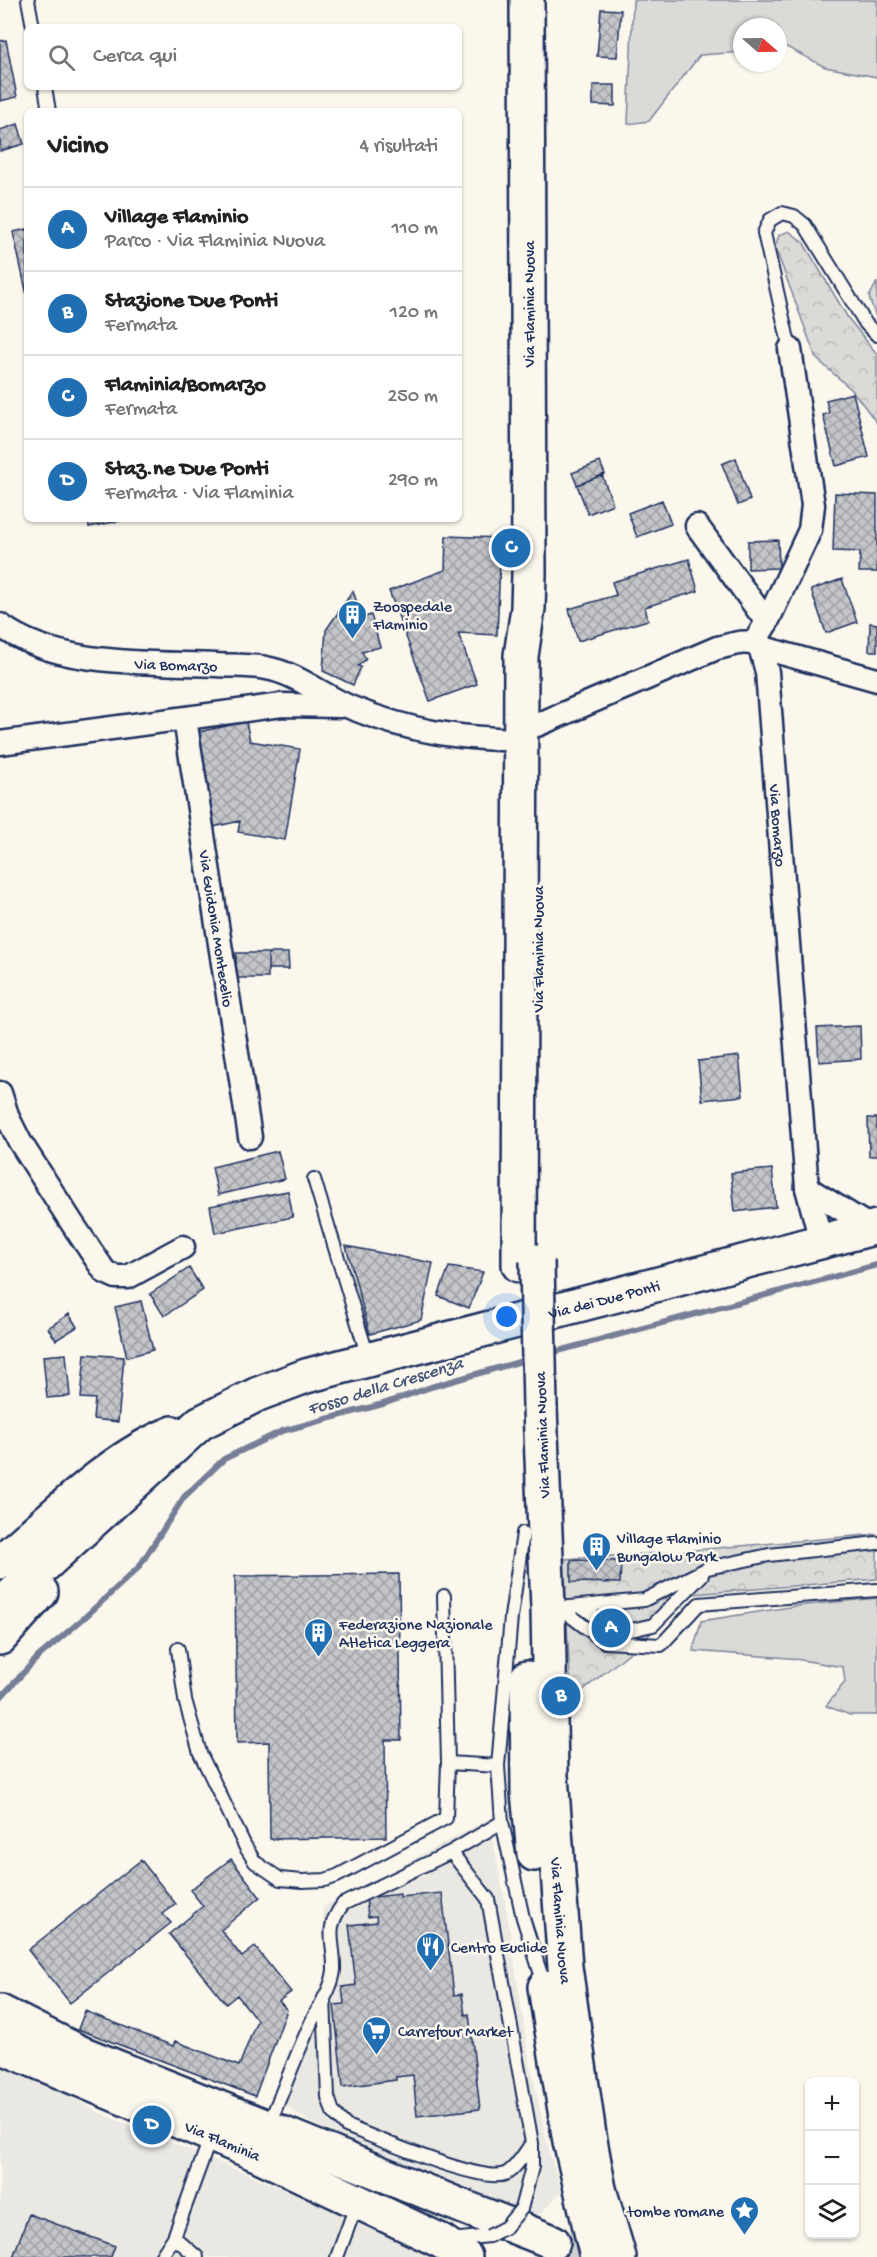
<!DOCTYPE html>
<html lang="it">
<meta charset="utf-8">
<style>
body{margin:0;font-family:"Gochi Hand",sans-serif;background:#f2f2f2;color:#222}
.controls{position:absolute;right:18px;bottom:18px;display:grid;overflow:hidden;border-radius:9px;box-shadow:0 2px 4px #0004}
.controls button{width:54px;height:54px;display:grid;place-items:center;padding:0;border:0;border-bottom:2px solid #e0e0e0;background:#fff;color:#222;font:30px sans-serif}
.compass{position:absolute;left:733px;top:18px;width:54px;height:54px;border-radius:50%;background:#fff;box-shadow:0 2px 4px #0004;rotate:110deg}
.you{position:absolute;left:507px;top:1317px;width:21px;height:21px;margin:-15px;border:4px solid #fff;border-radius:50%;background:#1a73e8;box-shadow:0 0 0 9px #1a73e833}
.badge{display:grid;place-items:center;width:39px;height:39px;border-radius:50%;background:#1f6fb2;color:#fff;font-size:20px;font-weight:700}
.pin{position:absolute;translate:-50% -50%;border:3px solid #fff;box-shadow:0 2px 6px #0006}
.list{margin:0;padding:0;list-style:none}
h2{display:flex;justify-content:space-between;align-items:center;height:78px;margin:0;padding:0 24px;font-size:26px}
h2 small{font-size:20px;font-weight:400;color:#767676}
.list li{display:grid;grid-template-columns:39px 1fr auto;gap:18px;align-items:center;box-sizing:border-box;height:84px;padding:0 24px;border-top:2px solid #e0e0e0}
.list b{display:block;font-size:22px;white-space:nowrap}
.list p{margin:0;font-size:20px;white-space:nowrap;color:#767676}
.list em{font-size:20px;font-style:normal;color:#767676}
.icon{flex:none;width:33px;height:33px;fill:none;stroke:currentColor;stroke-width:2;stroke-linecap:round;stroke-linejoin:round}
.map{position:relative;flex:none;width:877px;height:2257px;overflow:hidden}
.search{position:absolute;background:#fff;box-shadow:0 2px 4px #0004;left:24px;top:24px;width:438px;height:66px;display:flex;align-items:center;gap:15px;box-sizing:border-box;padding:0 21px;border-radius:9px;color:#767676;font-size:22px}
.panel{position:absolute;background:#fff;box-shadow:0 2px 4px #0004;left:24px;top:108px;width:438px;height:414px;border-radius:9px}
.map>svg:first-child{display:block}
.built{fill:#eae8e2}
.green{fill:#dadad7;stroke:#7a849a;stroke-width:1.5}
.forest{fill:url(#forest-crowns);stroke:#7a849a;stroke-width:1.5}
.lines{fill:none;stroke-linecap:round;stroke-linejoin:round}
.stream{stroke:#747e96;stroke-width:6}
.building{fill:url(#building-cross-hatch);stroke:#1b2f5e;stroke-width:1.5}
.highway-tunnel{stroke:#cecfd0;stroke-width:33;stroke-dasharray:33 16;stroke-linecap:butt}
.lane-casing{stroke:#1b2f5e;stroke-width:16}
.street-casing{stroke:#1b2f5e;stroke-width:27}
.secondary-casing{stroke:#1b2f5e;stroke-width:38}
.primary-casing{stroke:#1b2f5e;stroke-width:38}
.highway-casing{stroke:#1b2f5e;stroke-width:38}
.lane{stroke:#fbf7ec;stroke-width:12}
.street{stroke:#fbf7ec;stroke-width:22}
.secondary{stroke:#fbf7ec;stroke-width:33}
.primary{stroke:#fbf7ec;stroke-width:33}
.highway{stroke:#fbf7ec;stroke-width:33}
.lane-bridge-casing{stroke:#1b2f5e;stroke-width:16;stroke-linecap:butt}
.primary-bridge-casing{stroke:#1b2f5e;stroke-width:38;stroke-linecap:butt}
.lane-bridge{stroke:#fbf7ec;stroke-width:12}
.primary-bridge{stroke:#fbf7ec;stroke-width:33}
.labels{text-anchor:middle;stroke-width:5;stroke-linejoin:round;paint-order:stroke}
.street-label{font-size:16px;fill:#1b2f5e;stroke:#fbf7ec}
.poi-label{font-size:16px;fill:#1b2f5e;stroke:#fbf7ec;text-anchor:start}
.water-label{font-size:18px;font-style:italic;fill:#47577a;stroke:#fbf7ec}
</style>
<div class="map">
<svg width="877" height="2257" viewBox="0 0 877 2257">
<defs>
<pattern id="forest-crowns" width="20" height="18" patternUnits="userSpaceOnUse" patternTransform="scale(1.5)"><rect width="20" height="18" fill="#dadad7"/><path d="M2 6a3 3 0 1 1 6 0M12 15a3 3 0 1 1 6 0" fill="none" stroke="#babbbb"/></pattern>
<pattern id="building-cross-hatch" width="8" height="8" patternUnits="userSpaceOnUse" patternTransform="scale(1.5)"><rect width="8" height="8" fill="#c3c5c9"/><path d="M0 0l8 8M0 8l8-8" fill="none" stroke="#9ea0a6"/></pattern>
</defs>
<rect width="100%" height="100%" fill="#fbf7ec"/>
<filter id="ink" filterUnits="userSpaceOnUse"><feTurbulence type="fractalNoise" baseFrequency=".0167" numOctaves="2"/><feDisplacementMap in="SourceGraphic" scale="12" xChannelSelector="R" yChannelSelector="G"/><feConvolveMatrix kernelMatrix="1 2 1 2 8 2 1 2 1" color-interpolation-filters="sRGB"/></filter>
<g filter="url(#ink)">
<path class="built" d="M489,1819L506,1907L529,2057L547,2143L561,2192L538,2216L431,2175L311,2123L272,2097L325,1975L323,1907Z
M0,2060L50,2083L93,2110L339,2212L371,2224L434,2257H0Z"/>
<path class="green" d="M633,0H877V77L825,67L781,44L778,45V27H742V52L700,55L649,121L628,124Z
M877,282V320L869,297Z
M877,1598V1715H850L826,1706L845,1682L843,1667L789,1658L693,1651L701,1621L796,1606Z"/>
<path class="forest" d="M789,231L803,242L848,318L877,354V423L852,390L816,358L775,247L779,235Z
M877,1534V1579L693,1594L634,1649L577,1695H571L563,1559L660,1553Z"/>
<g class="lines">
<path class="stream" d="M547,1354L877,1265
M0,1698L38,1657L84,1618L139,1567L184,1497L224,1459L282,1431L383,1404L431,1387L529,1359"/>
</g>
<path class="building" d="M601,9L621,10L617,57L597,56Z
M6,40L17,97L0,101V41Z
M593,85H615V106L593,105Z
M18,124L24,144L0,151V130Z
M27,229V295L13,232Z
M853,393L869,457L836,466L823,415L829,413L826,400Z
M736,458L750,500L738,505L722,464Z
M600,462L605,474L577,485L572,473Z
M602,475L613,504L588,514L577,485Z
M835,493L877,495V572H859L860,552L833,551Z
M662,500L671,524L637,537L628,513Z
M88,519H129L89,527Z
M446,536L501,538L497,635L458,633L477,684L430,701L389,591L445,570Z
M778,540L779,568L748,569V541Z
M689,559L698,591L645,607L648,620L578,641L569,609L616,595L612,582Z
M842,579L857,622L826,633L811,590Z
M353,591L362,618L371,615L380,647L362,652L366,659L358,666L361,667L353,685L323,671L326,630Z
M870,623L877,624V651H869Z
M246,722L250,741L300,749L285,840L238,832L240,821L213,827L193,733Z
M236,953H268V978H236Z
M268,953H288L289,969H268Z
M860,1026L861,1059L819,1062L817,1028Z
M739,1056L743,1096L702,1100L698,1061Z
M868,1118H877V1156H869Z
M278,1151L285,1179L218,1195L212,1167Z
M772,1169L776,1207L735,1212L731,1173Z
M288,1191L293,1217L215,1233L210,1206Z
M346,1246L433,1263L421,1320L370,1334Z
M449,1267L483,1272L469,1308L438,1296Z
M189,1268L203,1290L164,1316L150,1294Z
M141,1301L153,1350L127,1357L115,1307Z
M69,1314L77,1327L56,1340L48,1328Z
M66,1354L70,1396L47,1398L43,1356Z
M85,1354L124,1357L118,1422L93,1419L95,1399L81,1398Z
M571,1560L621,1561L620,1583L571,1582Z
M399,1574L401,1740H385L386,1837L270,1839L269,1742L237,1743L235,1576Z
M231,1859L260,1897L221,1930L242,1957L255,1947L291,1992L279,2001L287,2010L255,2096L78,2029L85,2011L173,2046L175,2041L239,2066L257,2020L237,1995L226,2004L169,1934L203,1906L190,1890Z
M141,1860L176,1904L163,1914L171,1923L70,2003L28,1950Z
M442,1893L454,1995L462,1994L465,2015L469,2014L480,2109L417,2116L413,2075L396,2077V2080L343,2087L334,2005L344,2004L342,1987L356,1985L349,1925L377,1922L376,1916L368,1917L366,1898L400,1894V1897Z
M29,2214L115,2246L111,2257H13Z"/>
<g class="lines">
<path class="highway-tunnel" d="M553,2242L586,2257"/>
<defs>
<path id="lane" d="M28,0L33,27
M45,87L49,111
M790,349L764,233L770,220L782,213L794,216L805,225L866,324L877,335
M314,1179L368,1357
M523,1533L511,1617L498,1766L502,1822L523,1918L545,1987
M581,1606L618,1633L653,1625L702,1575
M559,1608L644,1600L708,1568L769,1555L877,1543
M560,1608L605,1642L661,1645L699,1604L877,1590
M178,1649L185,1700L200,1753L245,1846L255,1862L280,1879L302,1881L325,1880L337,1876L446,1818L448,1763L444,1596
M448,1763L498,1766
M451,1852L488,1899L532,2143V2167L521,2209
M324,1998L328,2097L333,2112L346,2126C374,2137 481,2184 505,2174C515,2170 525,2152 532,2143
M268,2127C282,2093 295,2058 310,2025C318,2007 332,1990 334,1970C335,1941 323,1931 343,1904L451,1852L502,1822
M451,2240L489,2236
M161,2257L174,2237
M197,2257L174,2237L211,2136
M337,2257L357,2203"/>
<g id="street">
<path d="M697,526L767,622"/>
<path id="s1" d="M0,625C55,667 149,662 216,665C232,666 249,665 266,668C299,674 322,696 352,708C411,732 457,738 521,740"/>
<path d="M754,643L767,622L810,530L813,505L790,349"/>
<path d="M760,647L877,680"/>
<path id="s2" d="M185,719L250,1137"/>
<path id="s3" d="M537,725L717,648C732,645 747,638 760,647L767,672L807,1188L821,1241"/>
<path d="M0,743L282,705L341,706"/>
<path d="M0,1093L8,1118L20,1142L72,1223L105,1272L116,1277H128L183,1247"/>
<path d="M807,1188L872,1228"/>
</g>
<g id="secondary">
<path id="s4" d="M200,1423L258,1394L306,1376L877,1227"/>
</g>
<g id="primary">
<path d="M519,1265L521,656L528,608L529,574L527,0"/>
<path id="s5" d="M540,1408L548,1608L551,1776L565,1967L589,2135L599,2189L619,2257"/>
<path d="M0,1562C53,1518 109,1458 173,1433"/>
<path d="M0,1606L200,1423"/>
<path d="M0,1638L41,1592"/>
<path d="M527,1678L528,1792L534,1854"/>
<path d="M0,2012L81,2053L267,2127"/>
<path id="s6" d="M0,2046L259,2155L441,2241"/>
</g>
<path id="highway" d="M545,1987L570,2141L597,2257
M267,2127L461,2206L553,2242
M441,2241L465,2257"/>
</defs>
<use href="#lane" class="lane-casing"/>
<use href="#street" class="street-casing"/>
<use href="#secondary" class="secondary-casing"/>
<use href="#primary" class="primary-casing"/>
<use href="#highway" class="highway-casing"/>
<use href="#lane" class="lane"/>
<use href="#street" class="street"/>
<use href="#secondary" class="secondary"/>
<use href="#primary" class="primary"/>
<use href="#highway" class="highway"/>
<defs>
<path id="lane-bridge" d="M489,2236L506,2227L521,2209"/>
<path id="primary-bridge" d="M537,1261L540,1408"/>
</defs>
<use href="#lane-bridge" class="lane-bridge-casing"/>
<use href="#primary-bridge" class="primary-bridge-casing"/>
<use href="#lane-bridge" class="lane-bridge"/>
<use href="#primary-bridge" class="primary-bridge"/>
</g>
</g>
<defs>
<symbol id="building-pin" viewBox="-11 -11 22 30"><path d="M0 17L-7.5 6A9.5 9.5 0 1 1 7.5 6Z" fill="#1f6fb2" stroke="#fbf7ec"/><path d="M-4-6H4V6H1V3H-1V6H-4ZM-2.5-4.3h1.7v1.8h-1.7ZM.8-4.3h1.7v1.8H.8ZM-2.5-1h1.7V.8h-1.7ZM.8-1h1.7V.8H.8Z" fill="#fff"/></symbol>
<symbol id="restaurant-pin" viewBox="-11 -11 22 30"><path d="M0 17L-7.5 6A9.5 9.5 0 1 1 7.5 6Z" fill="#1f6fb2" stroke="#fbf7ec"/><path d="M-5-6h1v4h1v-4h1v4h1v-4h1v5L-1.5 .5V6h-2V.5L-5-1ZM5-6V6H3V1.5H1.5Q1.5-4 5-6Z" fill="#fff"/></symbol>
<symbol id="supermarket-pin" viewBox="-11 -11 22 30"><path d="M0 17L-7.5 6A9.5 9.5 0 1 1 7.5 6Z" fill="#1f6fb2" stroke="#fbf7ec"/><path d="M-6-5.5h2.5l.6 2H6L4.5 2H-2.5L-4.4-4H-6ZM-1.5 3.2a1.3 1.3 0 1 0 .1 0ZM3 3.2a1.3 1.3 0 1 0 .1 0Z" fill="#fff"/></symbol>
<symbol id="sight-pin" viewBox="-11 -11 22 30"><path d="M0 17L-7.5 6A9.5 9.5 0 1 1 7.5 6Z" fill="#1f6fb2" stroke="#fbf7ec"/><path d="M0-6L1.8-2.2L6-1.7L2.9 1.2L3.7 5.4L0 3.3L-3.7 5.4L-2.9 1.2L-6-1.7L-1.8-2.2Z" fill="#fff"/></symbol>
</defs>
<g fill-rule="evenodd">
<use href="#building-pin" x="336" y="598" width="33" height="45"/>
<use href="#building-pin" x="580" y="1530" width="33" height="45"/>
<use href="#building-pin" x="302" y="1616" width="33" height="45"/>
<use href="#restaurant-pin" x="414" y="1930" width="33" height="45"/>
<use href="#supermarket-pin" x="360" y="2014" width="33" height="45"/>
<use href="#sight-pin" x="728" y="2194" width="33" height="45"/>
</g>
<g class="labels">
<g class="street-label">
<text transform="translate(528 304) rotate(-90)" y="6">Via Flaminia Nuova</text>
<text dy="6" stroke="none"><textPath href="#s1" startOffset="183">Via Bomarzo</textPath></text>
<text dy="6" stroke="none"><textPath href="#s3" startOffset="420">Via Bomarzo</textPath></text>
<text dy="6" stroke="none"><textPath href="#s2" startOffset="212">Via Guidonia Montecelio</textPath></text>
<text transform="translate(537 949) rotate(-90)" y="6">Via Flaminia Nuova</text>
<text dy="6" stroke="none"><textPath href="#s4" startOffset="424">Via dei Due Ponti</textPath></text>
<text transform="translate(541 1435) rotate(-92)" y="6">Via Flaminia Nuova</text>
<text dy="6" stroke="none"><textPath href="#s5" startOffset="513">Via Flaminia Nuova</textPath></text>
<text dy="6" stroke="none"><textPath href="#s6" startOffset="242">Via Flaminia</textPath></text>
</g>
<g class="poi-label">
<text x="373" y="611">Zoospedale<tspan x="373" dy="18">Flaminio</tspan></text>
<text x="617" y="1543">Village Flaminio<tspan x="617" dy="18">Bungalow Park</tspan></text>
<text x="339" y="1629">Federazione Nazionale<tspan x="339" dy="18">Atletica Leggera</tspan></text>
<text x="451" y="1952">Centro Euclide</text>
<text x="398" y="2036">Carrefour Market</text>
<text x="724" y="2216" text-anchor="end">tombe romane</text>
</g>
<g class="water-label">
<text transform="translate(385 1385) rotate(-17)" y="6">Fosso della Crescenza</text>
</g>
</g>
</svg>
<div class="controls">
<button>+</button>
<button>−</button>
<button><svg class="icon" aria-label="layers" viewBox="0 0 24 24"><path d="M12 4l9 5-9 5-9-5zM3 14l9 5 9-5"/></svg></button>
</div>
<svg class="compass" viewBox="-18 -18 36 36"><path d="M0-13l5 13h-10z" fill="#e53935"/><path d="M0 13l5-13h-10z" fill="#767676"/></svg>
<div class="you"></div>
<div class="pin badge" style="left:611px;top:1628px">A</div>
<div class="pin badge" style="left:561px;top:1696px">B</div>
<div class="pin badge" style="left:511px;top:548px">C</div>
<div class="pin badge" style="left:152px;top:2125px">D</div>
<div class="search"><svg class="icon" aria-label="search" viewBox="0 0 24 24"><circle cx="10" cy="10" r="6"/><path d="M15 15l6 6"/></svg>Cerca qui</div>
<section class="panel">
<h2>Vicino<small>4 risultati</small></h2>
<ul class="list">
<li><span class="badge">A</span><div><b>Village Flaminio</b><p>Parco · Via Flaminia Nuova</p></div><em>110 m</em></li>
<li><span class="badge">B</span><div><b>Stazione Due Ponti</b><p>Fermata</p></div><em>120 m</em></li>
<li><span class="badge">C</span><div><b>Flaminia/Bomarzo</b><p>Fermata</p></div><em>250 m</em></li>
<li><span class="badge">D</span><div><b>Staz.ne Due Ponti</b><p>Fermata · Via Flaminia</p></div><em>290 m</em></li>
</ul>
</section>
</div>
